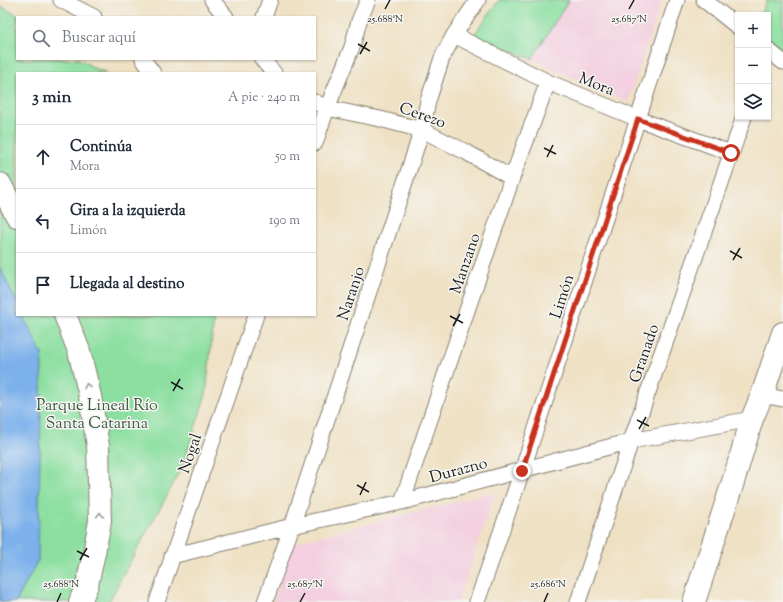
<!DOCTYPE html>
<html lang="es">
<meta charset="utf-8">
<style>
body{margin:0;font-family:"Sorts Mill Goudy",serif;background:#f2f2f3;color:#1f2937}
.controls{position:absolute;right:12px;top:12px;display:grid;overflow:hidden;border-radius:0px;box-shadow:0 1px 3px #0004}
.controls button{width:36px;height:36px;display:grid;place-items:center;padding:0;border:0;border-bottom:1px solid #e0e1e3;background:#fff;color:#1f2937;font:20px sans-serif}
.stop{position:absolute;width:12px;height:12px;margin:-9px;border:3px solid #c8321e;border-radius:50%;background:#fff}
.stop.end{background:#c8321e;border-color:#fff;box-shadow:0 1px 4px #0008}
.list{margin:0;padding:0;list-style:none}
h2{display:flex;justify-content:space-between;align-items:center;height:52px;margin:0;padding:0 16px;font-size:17px}
h2 small{font-size:13px;font-weight:400;color:#747a83}
.list li{display:grid;grid-template-columns:26px 1fr auto;gap:12px;align-items:center;box-sizing:border-box;height:64px;padding:0 16px;border-top:1px solid #e0e1e3}
.list b{display:block;font-size:15px;white-space:nowrap}
.list p{margin:0;font-size:13px;white-space:nowrap;color:#747a83}
.list em{font-size:13px;font-style:normal;color:#747a83}
.icon{flex:none;width:22px;height:22px;fill:none;stroke:currentColor;stroke-width:2;stroke-linecap:round;stroke-linejoin:round}
.map{position:relative;flex:none;width:783px;height:602px;overflow:hidden}
.search{position:absolute;background:#fff;box-shadow:0 1px 3px #0004;left:16px;top:16px;width:300px;height:44px;display:flex;align-items:center;gap:10px;box-sizing:border-box;padding:0 14px;border-radius:0px;color:#747a83;font-size:15px}
.panel{position:absolute;background:#fff;box-shadow:0 1px 3px #0004;left:16px;top:72px;width:300px;height:244px;border-radius:0px}
.map>svg:first-child{display:block}
.built{fill:#f3cfdf}
.green{fill:#8cdfa0;stroke:#547e5e}
.water{fill:#7db1eb;stroke:#4c6684}
.lines{fill:none;stroke-linecap:round;stroke-linejoin:round}
.street-casing{stroke:#867e70;stroke-width:17}
.secondary-casing{stroke:#867e70;stroke-width:24}
.highway-casing{stroke:#867e70;stroke-width:24}
.street{stroke:#fff;stroke-width:15}
.secondary{stroke:#fff;stroke-width:22}
.highway{stroke:#fff;stroke-width:22}
.oneway{stroke:#999}
.route{stroke:#c8321e;stroke-width:5}
.ticks{fill:none;stroke:#1c1c1c;stroke-width:1.5}
.labels{text-anchor:middle;stroke-width:3;stroke-linejoin:round;paint-order:stroke}
.street-label{font-size:16px;fill:#1c1c1c;stroke:#f6f6f2}
.park-label{font-size:16px;fill:#3e5644;stroke:#f6f6f2}
.ticks-label{font-size:10px;text-anchor:middle;fill:#1c1c1c;stroke:#f6f6f2;stroke-width:3;stroke-linejoin:round;paint-order:stroke}
</style>
<div class="map">
<svg width="783" height="602" viewBox="0 0 783 602">
<rect width="100%" height="100%" fill="#f6f6f2"/>
<filter id="ink" filterUnits="userSpaceOnUse"><feTurbulence type="fractalNoise" baseFrequency=".025" numOctaves="2"/><feDisplacementMap in="SourceGraphic" scale="8" xChannelSelector="R" yChannelSelector="G"/><feConvolveMatrix kernelMatrix="1 2 1 2 8 2 1 2 1" color-interpolation-filters="sRGB"/></filter>
<filter id="wash" filterUnits="userSpaceOnUse"><feTurbulence type="fractalNoise" baseFrequency=".012" numOctaves="4" result="noise"/><feDisplacementMap in="SourceGraphic" scale="16" xChannelSelector="R" yChannelSelector="G"/><feGaussianBlur stdDeviation="0.9" result="paint"/><feColorMatrix in="noise" values="0 0 0 0 0 0 0 0 0 0 0 0 0 0 0 0 0 1.4 0 .05"/><feComposite in="paint" operator="in"/></filter>
<g filter="url(#wash)">
<rect width="100%" height="100%" fill="#efe1c4"/>
<path class="built" d="M569,0H662L628,102L532,59Z
M491,493L494,496L458,602H273L293,543Z"/>
<path class="green" d="M499,0H569L532,59L474,35Z
M767,0H783V50L768,37V15H760Z
M0,6L21,17H17V59H79L94,68L108,73H17V315H214L206,394L184,462L169,492L135,553L119,582L109,602H0Z"/>
<path class="water" d="M0,268L17,303V315H23L42,354L38,560L16,602H0Z"/>
</g>
<g filter="url(#ink)">
<g class="lines">
<defs>
<path id="street" d="M61,0L94,17
M212,0L226,17
M704,0L738,27
M264,17L270,0
M454,35L548,82L638,119L731,153
M768,50L783,62
M143,59L153,73
M262,59L274,73
M315,102L327,108L380,119L422,130L466,152L512,178
M315,143L327,108L352,47L359,21L368,0
M762,395L783,399
M402,502L512,178L548,82
M172,556L292,526L402,502L631,441L752,419
M157,602L256,315
M265,602L292,526L422,130L428,101L442,58L454,35L478,0
M477,602L522,471L677,0
M578,602L631,441L744,117"/>
<path id="secondary" d="M694,602L733,482L752,419L762,395L783,333"/>
<path id="highway" d="M0,184L17,216
M65,315L79,351L90,396L98,446L100,521L94,553L87,585L80,602"/>
</defs>
<use href="#street" class="street-casing"/>
<use href="#secondary" class="secondary-casing"/>
<use href="#highway" class="highway-casing"/>
<use href="#street" class="street"/>
<use href="#secondary" class="secondary"/>
<use href="#highway" class="highway"/>
</g>
<defs><path id="oneway-chevron" d="M-2-3.5L2.5 0L-2 3.5" fill="none" stroke-width="1.6" stroke-linecap="round" stroke-linejoin="round"/></defs>
<g class="oneway">
<use href="#oneway-chevron" transform="translate(87 386) rotate(-103)"/>
<use href="#oneway-chevron" transform="translate(100 515) rotate(-90)"/>
</g>
</g>
<g class="lines" filter="url(#ink)">
<path class="route" d="M522,471L638,119L731,153"/>
</g>
<path class="ticks" d="M385,9L390,0M629,9L634,0M358,44L370,51M360,54L367,42M544,148L556,154M547,157L553,145M730,251L742,258M733,260L740,248M450,316L463,323M453,326L460,314M171,382L183,389M173,391L180,379M637,420L649,426M639,429L646,417M357,485L369,492M360,495L366,482M77,551L89,557M80,560L87,548M57,602L61,593M300,602L305,593M544,602L548,593"/>
<g class="labels">
<g class="street-label">
<text transform="translate(597 83) rotate(22)" y="6">Mora</text>
<text transform="translate(423 114) rotate(20)" y="6">Cerezo</text>
<text transform="translate(464 263) rotate(-71)" y="6">Manzano</text>
<text transform="translate(350 293) rotate(-72)" y="6">Naranjo</text>
<text transform="translate(561 296) rotate(-72)" y="6">Limón</text>
<text transform="translate(643 353) rotate(-71)" y="6">Granado</text>
<text transform="translate(189 453) rotate(-71)" y="6">Nogal</text>
<text transform="translate(458 469) rotate(-15)" y="6">Durazno</text>
</g>
<g class="park-label">
<text x="97" y="410">Parque Lineal Río<tspan x="97" dy="18">Santa Catarina</tspan></text>
</g>
</g>
<g class="ticks-label">
<text x="385" y="22">25.688°N</text>
<text x="629" y="22">25.687°N</text>
<text x="61" y="587">25.688°N</text>
<text x="305" y="587">25.687°N</text>
<text x="548" y="587">25.686°N</text>
</g>
</svg>
<div class="controls">
<button>+</button>
<button>−</button>
<button><svg class="icon" aria-label="layers" viewBox="0 0 24 24"><path d="M12 4l9 5-9 5-9-5zM3 14l9 5 9-5"/></svg></button>
</div>
<div class="stop" style="left:731px;top:153px"></div>
<div class="stop end" style="left:522px;top:471px"></div>
<div class="search"><svg class="icon" aria-label="search" viewBox="0 0 24 24"><circle cx="10" cy="10" r="6"/><path d="M15 15l6 6"/></svg>Buscar aquí</div>
<section class="panel">
<h2>3 min<small>A pie · 240 m</small></h2>
<ul class="list">
<li><svg class="icon" aria-label="ahead" viewBox="0 0 24 24"><path d="M12 20V5M6 11l6-6 6 6"/></svg><div><b>Continúa</b><p>Mora</p></div><em>50 m</em></li>
<li><svg class="icon" aria-label="left" viewBox="0 0 24 24"><path d="M17 20v-9H6M10 6l-5 5 5 5"/></svg><div><b>Gira a la izquierda</b><p>Limón</p></div><em>190 m</em></li>
<li><svg class="icon" aria-label="arrive" viewBox="0 0 24 24"><path d="M6 21V4h12l-3 4 3 4H6"/></svg><div><b>Llegada al destino</b></div></li>
</ul>
</section>
</div>
